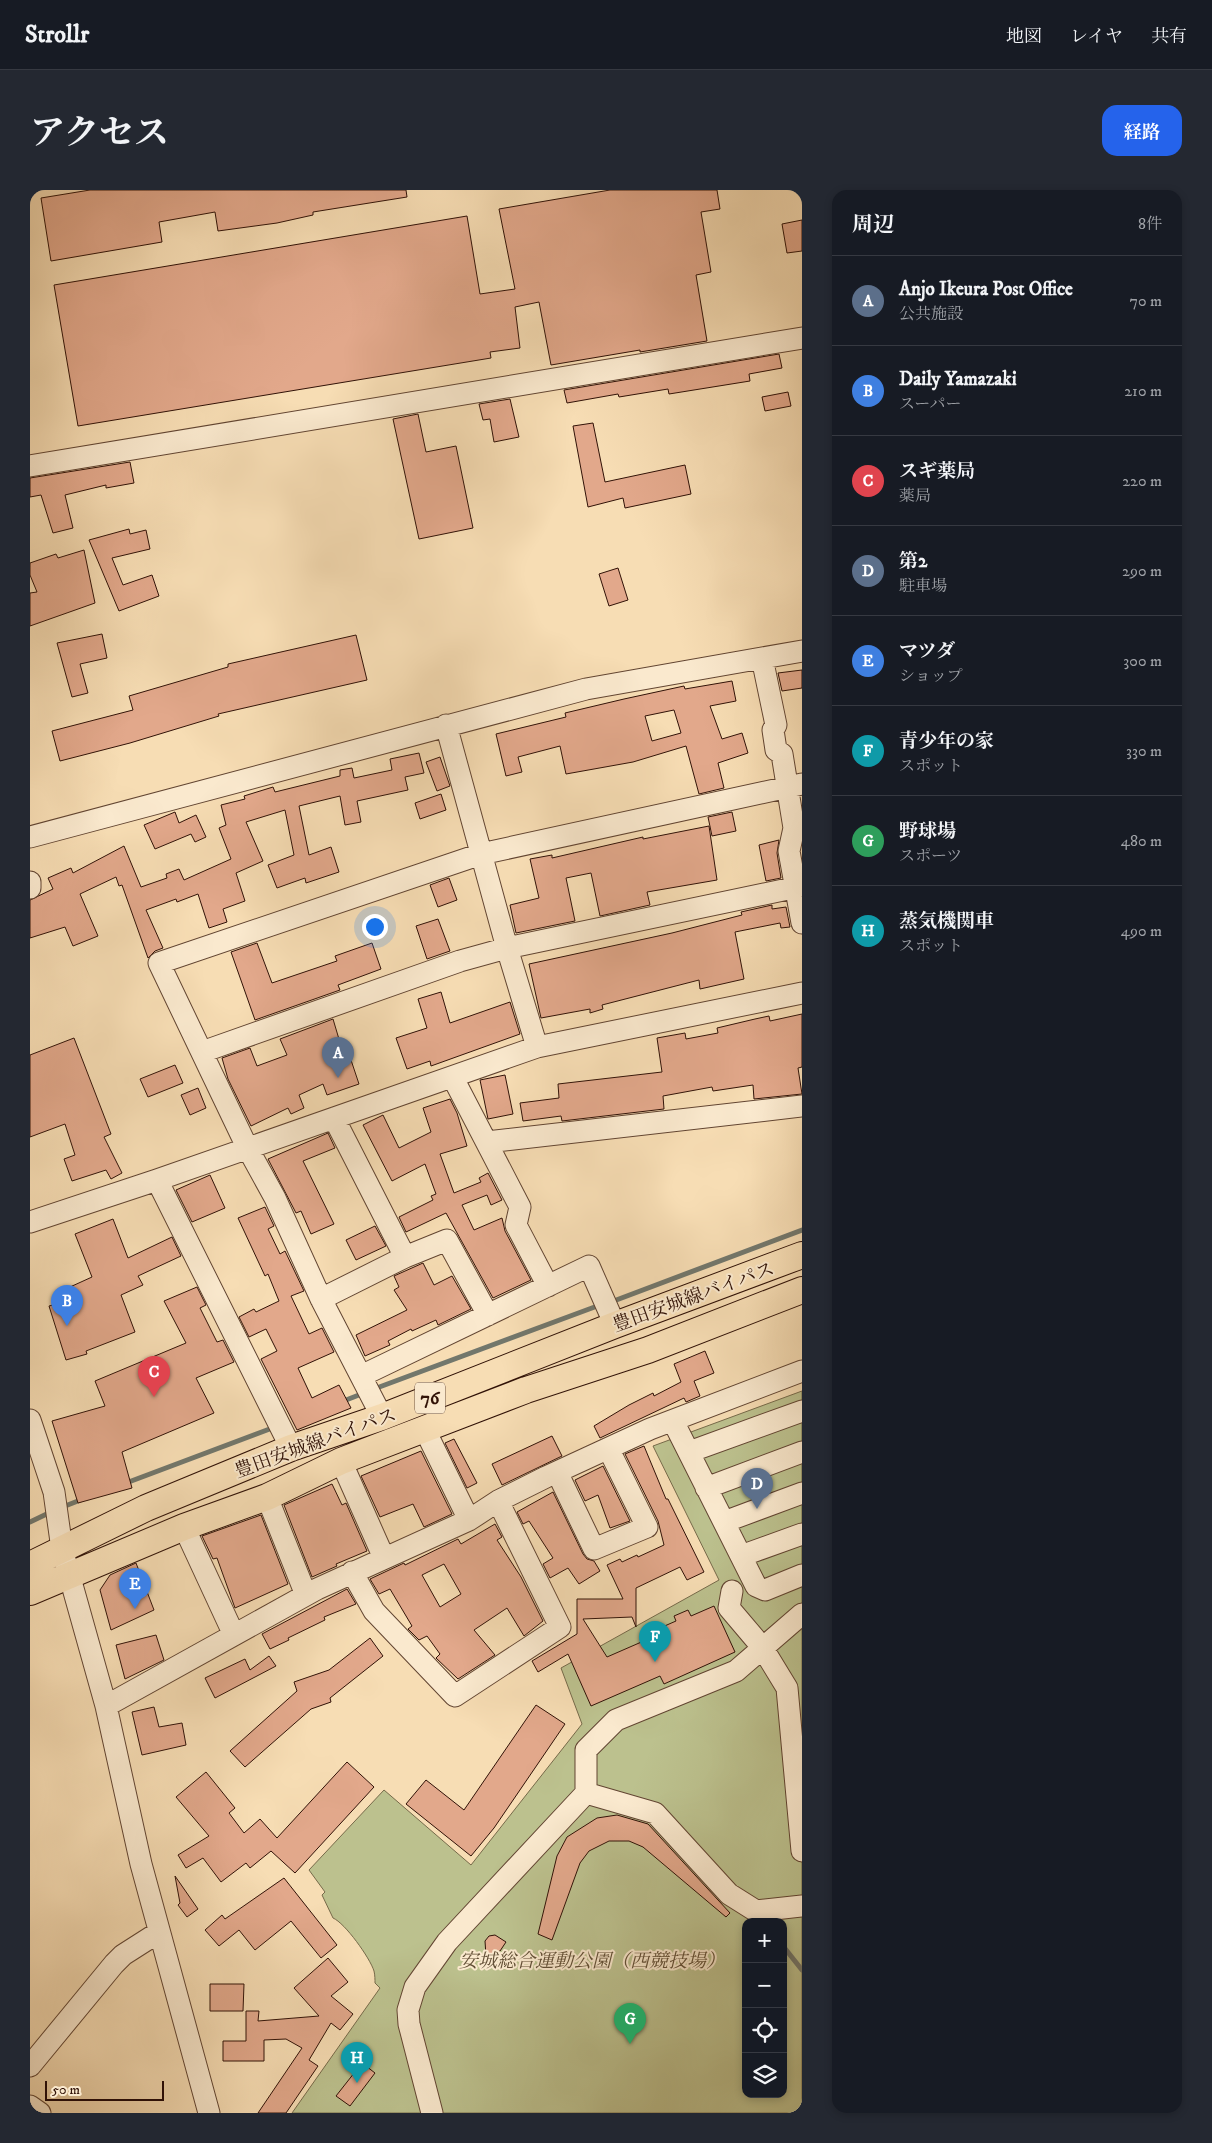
<!DOCTYPE html>
<html lang="ja">
<meta charset="utf-8">
<style>
body{margin:0;font-family:"IM FELL DW Pica","Noto Serif JP",serif;background:#242831;color:#f1f3f6}
.controls{position:absolute;right:15px;bottom:15px;display:grid;overflow:hidden;border-radius:10px;box-shadow:0 2px 8px #0003}
.controls button{width:45px;height:45px;display:grid;place-items:center;padding:0;border:0;border-bottom:1px solid #363941;background:#171b24;color:#f1f3f6;font:25px sans-serif}
.scale{position:absolute;left:15px;bottom:12px;width:119px;box-sizing:border-box;padding-left:5px;border:2px solid #311207;border-top:0;font-size:14px;line-height:18px;white-space:nowrap;color:#311207;-webkit-text-stroke:4px #fae9ce;paint-order:stroke}
.you{position:absolute;left:344px;top:736px;width:18px;height:18px;margin:-12px;border:4px solid #fff;border-radius:50%;background:#1a73e8;box-shadow:0 0 0 8px #1a73e833}
.badge{display:grid;place-items:center;width:32px;height:32px;border-radius:50%;background:#2563eb;color:#fff;font-size:16px;font-weight:700}
.pin{position:absolute;translate:-50% -41px;filter:drop-shadow(0 1px 2px #0008)}
.pin::after{content:'';position:absolute;top:26px;width:18px;height:15px;background:inherit;clip-path:polygon(0 0,100% 0,50% 100%)}
.list{margin:0;padding:0;list-style:none}
h2{display:flex;justify-content:space-between;align-items:center;height:65px;margin:0;padding:0 20px;font-size:21px}
h2 small{font-size:16px;font-weight:400;color:#9ea1a6}
.list li{display:grid;grid-template-columns:32px 1fr auto;gap:15px;align-items:center;box-sizing:border-box;height:90px;padding:0 20px;border-top:1px solid #363941}
.list b{display:block;font-size:19px;white-space:nowrap}
.list p{margin:0;font-size:16px;white-space:nowrap;color:#9ea1a6}
.list em{font-size:16px;font-style:normal;color:#9ea1a6}
.icon{flex:none;width:28px;height:28px;fill:none;stroke:currentColor;stroke-width:2;stroke-linecap:round;stroke-linejoin:round}
.map{position:relative;flex:none;width:772px;height:1923px;overflow:hidden;border-radius:15px}
header{display:flex;align-items:center;gap:30px;box-sizing:border-box;height:70px;padding:0 25px;background:#171b24;border-bottom:1px solid #363941}
header strong{font-size:24px}
nav{display:flex;gap:28px;margin-inline-start:auto;font-size:18px}
.intro{display:flex;align-items:center;justify-content:space-between;box-sizing:border-box;height:120px;padding:0 30px}
h1{margin:0;font-size:35px}
.button{padding:12px 22px;border-radius:15px;background:#2563eb;color:#fff;font-size:18px;font-weight:700}
main{display:flex;gap:30px;padding:0 30px}
aside{flex:1;background:#171b24;border-radius:15px;box-shadow:0 2px 8px #0003}
.map>svg:first-child{display:block}
.green{fill:#bcc18e;stroke:#766a4a;fill-rule:evenodd}
.lines{fill:none;stroke-linecap:round;stroke-linejoin:round}
.stream{stroke:#72776c;stroke-width:5}
.building{fill:#e2a88b;stroke:#311207;fill-rule:evenodd}
.minor-casing{stroke:#624532;stroke-width:23}
.major-casing{stroke:#311207;stroke-width:28}
.minor{stroke:#fae9ce;stroke-width:21}
.major{stroke:#f7ddb4;stroke-width:26}
.labels{text-anchor:middle;stroke-width:4;stroke-linejoin:round;paint-order:stroke}
.shield{fill:#fae9ce;stroke:#6d5243;stroke-width:1}
.shield-label{font-size:18px;font-weight:bold;fill:#311207}
.street-label{font-size:19px;fill:#311207;stroke:#fae9ce}
.park-label{font-size:19px;font-style:italic;fill:#624f36;stroke:#fae9ce}
</style>
<header>
<strong>Strollr</strong>
<nav><a>地図</a><a>レイヤ</a><a>共有</a></nav>
</header>
<div class="intro"><h1>アクセス</h1><a class="button">経路</a></div>
<main>
<div class="map">
<svg width="772" height="1923" viewBox="0 0 772 1923">
<rect width="100%" height="100%" fill="#f7ddb4"/>
<filter id="stains"><feTurbulence type="fractalNoise" baseFrequency=".004" numOctaves="4"/><feColorMatrix values="0 0 0 0 .2 0 0 0 0 .09 0 0 0 0 .02 0 0 0 .5 -.17"/></filter>
<radialGradient id="worn" r=".72"><stop offset=".6" stop-color="#630" stop-opacity="0"/><stop offset="1" stop-color="#630" stop-opacity=".3"/></radialGradient>
<path class="green" d="M772,1201V1923H262L350,1798L345,1793C345,1790 345,1785 344,1781C340,1768 315,1733 303,1728L292,1705L295,1702L279,1680L354,1600L441,1675L552,1534L531,1478L689,1390L623,1256ZM716,1732H753V1904H716Z"/>
<g class="lines">
<path class="stream" d="M581,1112L772,1040
M344,1199L570,1115
M311,1212L334,1203
M96,1293L245,1237
M30,1318L53,1309
M0,1332L23,1321
M753,1756L772,1780"/>
</g>
<path class="building" d="M60,0H376L377,7L283,22V25L247,33L188,41L185,22L129,32L132,52L21,71L11,8Z
M580,0H687L690,19L671,22L681,82L666,85L677,151L610,162V160L521,175L509,112L485,117L490,158L460,162L461,168L48,236L24,95L437,26L450,104L485,99L469,19Z
M772,30V61L757,63L752,34Z
M749,164L752,178L719,184L720,191L639,204L638,199L589,207L588,204L537,213L534,200Z
M758,202L761,216L735,221L732,207Z
M480,209L489,247L464,252L460,229L453,230L449,214Z
M388,224L396,262L426,256L443,338L389,349L363,229Z
M563,233L575,292L655,275L661,304L595,318L593,308L558,317L543,236Z
M100,272L104,293L76,298V295L35,305L43,338L23,343L11,305L0,307V288Z
M99,339L100,344L116,340L120,359L82,368L93,395L122,385L129,406L89,421L59,350Z
M54,360L65,413L0,436V403L7,402L0,385V373L26,364L28,368Z
M588,378L598,410L579,416L569,384Z
M72,444L77,468L50,474L58,503L42,507L27,453Z
M326,445L337,490L188,524L189,526L100,553L30,571L22,541L103,520L99,506L198,477V474Z
M772,480V498L752,501L748,483Z
M702,491L706,511L680,516L692,549L712,543L718,563L688,573L694,598L669,604L656,556L603,572L536,584L530,556L488,567L492,582L476,586L466,544L536,527L535,523L594,509L654,496L655,499ZM644,520L651,543L622,551L615,526Z
M389,563L394,583L375,587L378,600L327,611L331,632L315,635L310,606L269,616L279,665L301,657L309,682L276,693L275,688L247,698L238,675L264,665L255,620L216,632L233,671L206,683L215,711L193,719L197,732L179,738L168,704L147,712L146,709L116,720L133,758L125,761L118,768L92,695L89,696L86,687L50,704L68,746L43,756L35,737L0,748V710L23,699L18,688L41,678L43,683L94,656L111,697L137,688L136,684L149,679L154,690L201,669L189,638L196,635L191,615L215,609L214,606L243,597L245,602L310,586V580L322,578L324,588L362,580L360,569Z
M410,567L420,596L407,601L396,572Z
M411,604L416,620L390,629L385,613Z
M145,622L149,633L166,625L176,647L165,652L161,644L125,659L114,635Z
M702,622L706,641L682,646L678,627Z
M679,636L687,690L617,702L620,715L570,726L561,683L536,688L545,731L486,743L480,715L509,708L500,669L522,665V668L613,647V649Z
M749,650L747,663L751,688L736,691L729,655Z
M419,688L427,710L408,717L400,695Z
M742,715V719L756,717L760,737L751,738L750,733L705,742L714,789L670,799L669,790L572,815L573,819L560,823V819L511,828L499,774L642,743L712,725L711,722Z
M408,729L420,761L397,769L386,736Z
M227,753L242,793L307,771L305,766L342,753L351,779L308,795L310,800L225,830L201,762Z
M411,802L420,833L480,812L490,844L401,876L400,871L377,879L366,848L397,838L388,809Z
M772,824V877L768,878L772,904L724,909L723,895L683,901L682,897L633,906L634,919L532,931L531,926L493,931L490,913L529,908L528,894L632,882L627,848L655,843L656,849L688,843L687,838L725,829L739,826L740,831Z
M303,829L314,866L319,864L329,894L297,905L293,894L269,905L274,918L261,924L258,918L221,936L198,889L192,868L220,858L227,876L257,865L250,849Z
M44,848L81,944L74,947L92,983L81,989L76,980L42,991L34,969L45,965L35,934L0,947V865Z
M145,875L153,893L118,907L110,889Z
M475,885L483,924L458,929L450,890Z
M168,898L176,918L160,925L151,905Z
M420,909L427,923L437,956L410,964L424,1003L451,992L449,988L458,983L472,1010L461,1015L457,1005L432,1015L444,1040L472,1028L475,1041L501,1090L463,1108L416,1023L376,1042L369,1027L403,1010L401,1006L406,1004L395,974L362,991L333,935L353,925L369,958L401,942L393,918Z
M298,943L305,958L273,971L304,1034L281,1044L271,1021L266,1023L238,969Z
M180,985L195,1018L162,1032L146,1000Z
M235,1017L244,1036L238,1039L250,1064L255,1061L274,1101L261,1106L279,1144L292,1138L304,1162L268,1178L282,1208L309,1195L321,1218L267,1240L231,1169L247,1161L236,1139L219,1147L209,1127L224,1119L226,1122L249,1111L238,1084L235,1086L208,1028Z
M83,1029L98,1068L142,1047L151,1066L108,1086L113,1095L91,1105L105,1142L56,1161L57,1164L36,1170L19,1116L45,1109L40,1097L62,1087L45,1044Z
M345,1036L356,1056L326,1070L316,1050Z
M393,1073L404,1095L422,1086L441,1119L408,1135L406,1130L382,1141L381,1139L358,1151L360,1155L335,1166L326,1145L377,1120L364,1100L369,1097L364,1086Z
M167,1097L176,1115L170,1118L187,1152L193,1150L204,1172L166,1188L184,1223L92,1262L102,1298L48,1313L22,1231L75,1216L65,1191L156,1153L134,1111Z
M675,1161L684,1183L664,1191L670,1206L656,1212L654,1208L570,1248L564,1236L599,1215L623,1203L624,1206L651,1192L644,1174Z
M522,1246L532,1266L472,1295L462,1274Z
M424,1249L447,1293L437,1298L415,1253Z
M614,1256L636,1309H638L674,1382L657,1390L650,1377L606,1398V1437L602,1427L553,1429L577,1467L616,1450L614,1445L646,1431L644,1426L658,1420L661,1426L684,1416L705,1462L634,1494L630,1486L561,1516L538,1464L508,1482L502,1471L547,1444V1409H593L577,1375L590,1369L592,1372L607,1365L608,1367L634,1355L628,1331L595,1264Z
M391,1261L422,1324L394,1337L383,1314L350,1327L331,1286Z
M573,1276L600,1331L580,1338L568,1305L555,1311L545,1290Z
M302,1294L312,1315L316,1313L337,1361L306,1374L307,1376L282,1387L254,1315Z
M523,1302L553,1364L557,1369L564,1371L570,1381L549,1394L538,1378L520,1388L513,1374L523,1368L499,1331L493,1334L487,1322Z
M231,1325L258,1394L205,1418L187,1368L183,1369L172,1346Z
M465,1334L472,1347L467,1350L491,1387L513,1431L494,1446L477,1418L444,1440L465,1465L428,1489L406,1468L410,1464L397,1446L389,1450L378,1439L382,1436L360,1399L349,1404L340,1389L374,1373L375,1375L428,1349L431,1354ZM414,1374L431,1404L410,1417L392,1385Z
M106,1373L124,1420L81,1440L70,1400L80,1385Z
M317,1399L326,1414L294,1427L295,1430L258,1448L259,1450L240,1459L232,1444Z
M126,1445L134,1470L95,1489L86,1455Z
M340,1448L353,1466L300,1508L301,1512L281,1519L215,1577L200,1561L267,1501L264,1492L299,1480Z
M239,1466L246,1476L185,1508L175,1488L215,1469L220,1480Z
M506,1515L535,1534L464,1638L441,1666L376,1614L396,1590L434,1620Z
M124,1517L129,1537L152,1533L156,1555L112,1565L102,1522Z
M317,1572L344,1597L265,1683L241,1661L220,1678L216,1673L191,1692L173,1668L156,1678L148,1665L179,1646L146,1607L176,1582L205,1618L199,1623L214,1643L230,1629L247,1648Z
M587,1625L618,1634L700,1723L696,1727L613,1657L599,1651H579L559,1661L550,1673L522,1750L508,1744L527,1666L537,1647L567,1628Z
M145,1686L168,1719L157,1727L148,1715L150,1713Z
M254,1688L307,1755L291,1768L261,1731L225,1760L209,1740L189,1756L175,1740L192,1725L195,1729Z
M465,1745L476,1752L470,1761L456,1766L455,1751L459,1746Z
M298,1768L318,1792L301,1806L323,1824L310,1840L301,1833L279,1870L288,1876L256,1923H228L272,1858L256,1849L234,1850V1871H193V1851H216V1821H229L228,1831L289,1826L264,1798Z
M180,1794H214L213,1821H180Z
M332,1873L345,1883L320,1916L306,1906Z"/>
<g class="lines">
<defs>
<path id="minor" d="M0,276L772,148
M732,468L746,535L743,540L746,560L752,564L764,638L759,661L772,733
M416,535L477,758L507,857
M0,647L556,499L772,461
M0,692V698
M172,862L430,771L477,758L772,696
M423,888L490,1017L486,1035L518,1096
M457,952L772,916
M127,990L261,1258
M0,1032L127,990L507,857L772,803
M375,1067L417,1050L458,1125
M291,1109L375,1067L304,928
M331,1186L559,1076L585,1135
M352,1227L291,1109L245,1008L217,957L129,773L451,664L772,594
M0,1230L24,1302L32,1359L76,1516L111,1674L179,1923
M643,1231L726,1396L735,1400L772,1385
M394,1238L439,1330
M659,1262L772,1221
M311,1271L354,1368
M527,1282L564,1359L617,1337L579,1260
M676,1298L772,1262
M237,1307L276,1405
M694,1332L772,1303
M154,1337L204,1445
M711,1366L772,1344
M322,1382L344,1421L425,1506L530,1437L468,1311
M702,1401L699,1418L732,1457L757,1498L772,1661
M76,1516L287,1399L439,1330L468,1311L516,1287L620,1239L772,1181
M556,1603L625,1623L699,1704L726,1721L772,1716
M0,1876L84,1774L93,1765L129,1742
M0,1916L10,1923
M402,1923L379,1834L378,1820L385,1797L417,1752L556,1603V1560L586,1530L706,1481L772,1424"/>
<path id="major" d="M0,1375L116,1318L261,1258L352,1227L585,1135L772,1065
M0,1402L154,1337L237,1307L311,1271L496,1200L618,1160L772,1100"/>
</defs>
<use href="#minor" class="minor-casing"/>
<use href="#major" class="major-casing"/>
<use href="#minor" class="minor"/>
<use href="#major" class="major"/>
</g>
<g class="labels">
<rect class="shield" x="385" y="1192.5" width="30" height="31" rx="4"/>
<g class="shield-label">
<text x="400" y="1214">76</text>
</g>
<g class="street-label">
<text transform="translate(663 1106) rotate(-20)" y="7">豊田安城線バイパス</text>
<text transform="translate(285 1252) rotate(-20)" y="7">豊田安城線バイパス</text>
</g>
<g class="park-label">
<text x="562" y="1777">安城総合運動公園（西競技場）</text>
</g>
</g>
<rect width="100%" height="100%" filter="url(#stains)"/>
<rect width="100%" height="100%" fill="url(#worn)"/>
</svg>
<div class="controls">
<button>+</button>
<button>−</button>
<button><svg class="icon" aria-label="locate" viewBox="0 0 24 24"><circle cx="12" cy="12" r="6"/><path d="M12 2v4M12 18v4M2 12h4M18 12h4"/></svg></button>
<button><svg class="icon" aria-label="layers" viewBox="0 0 24 24"><path d="M12 4l9 5-9 5-9-5zM3 14l9 5 9-5"/></svg></button>
</div>
<div class="scale">50 m</div>
<div class="you"></div>
<div class="pin badge" style="left:308px;top:888px;background:#5c6f8a">A</div>
<div class="pin badge" style="left:37px;top:1136px;background:#3f7fe0">B</div>
<div class="pin badge" style="left:124px;top:1207px;background:#e0444e">C</div>
<div class="pin badge" style="left:727px;top:1319px;background:#5c6f8a">D</div>
<div class="pin badge" style="left:105px;top:1419px;background:#3f7fe0">E</div>
<div class="pin badge" style="left:625px;top:1472px;background:#0f9aa8">F</div>
<div class="pin badge" style="left:600px;top:1854px;background:#2e9e5b">G</div>
<div class="pin badge" style="left:327px;top:1893px;background:#0f9aa8">H</div>
</div>
<aside>
<h2>周辺<small>8件</small></h2>
<ul class="list">
<li><span class="badge" style="background:#5c6f8a">A</span><div><b>Anjo Ikeura Post Office</b><p>公共施設</p></div><em>70 m</em></li>
<li><span class="badge" style="background:#3f7fe0">B</span><div><b>Daily Yamazaki</b><p>スーパー</p></div><em>210 m</em></li>
<li><span class="badge" style="background:#e0444e">C</span><div><b>スギ薬局</b><p>薬局</p></div><em>220 m</em></li>
<li><span class="badge" style="background:#5c6f8a">D</span><div><b>第2</b><p>駐車場</p></div><em>290 m</em></li>
<li><span class="badge" style="background:#3f7fe0">E</span><div><b>マツダ</b><p>ショップ</p></div><em>300 m</em></li>
<li><span class="badge" style="background:#0f9aa8">F</span><div><b>青少年の家</b><p>スポット</p></div><em>330 m</em></li>
<li><span class="badge" style="background:#2e9e5b">G</span><div><b>野球場</b><p>スポーツ</p></div><em>480 m</em></li>
<li><span class="badge" style="background:#0f9aa8">H</span><div><b>蒸気機関車</b><p>スポット</p></div><em>490 m</em></li>
</ul>
</aside>
</main>
